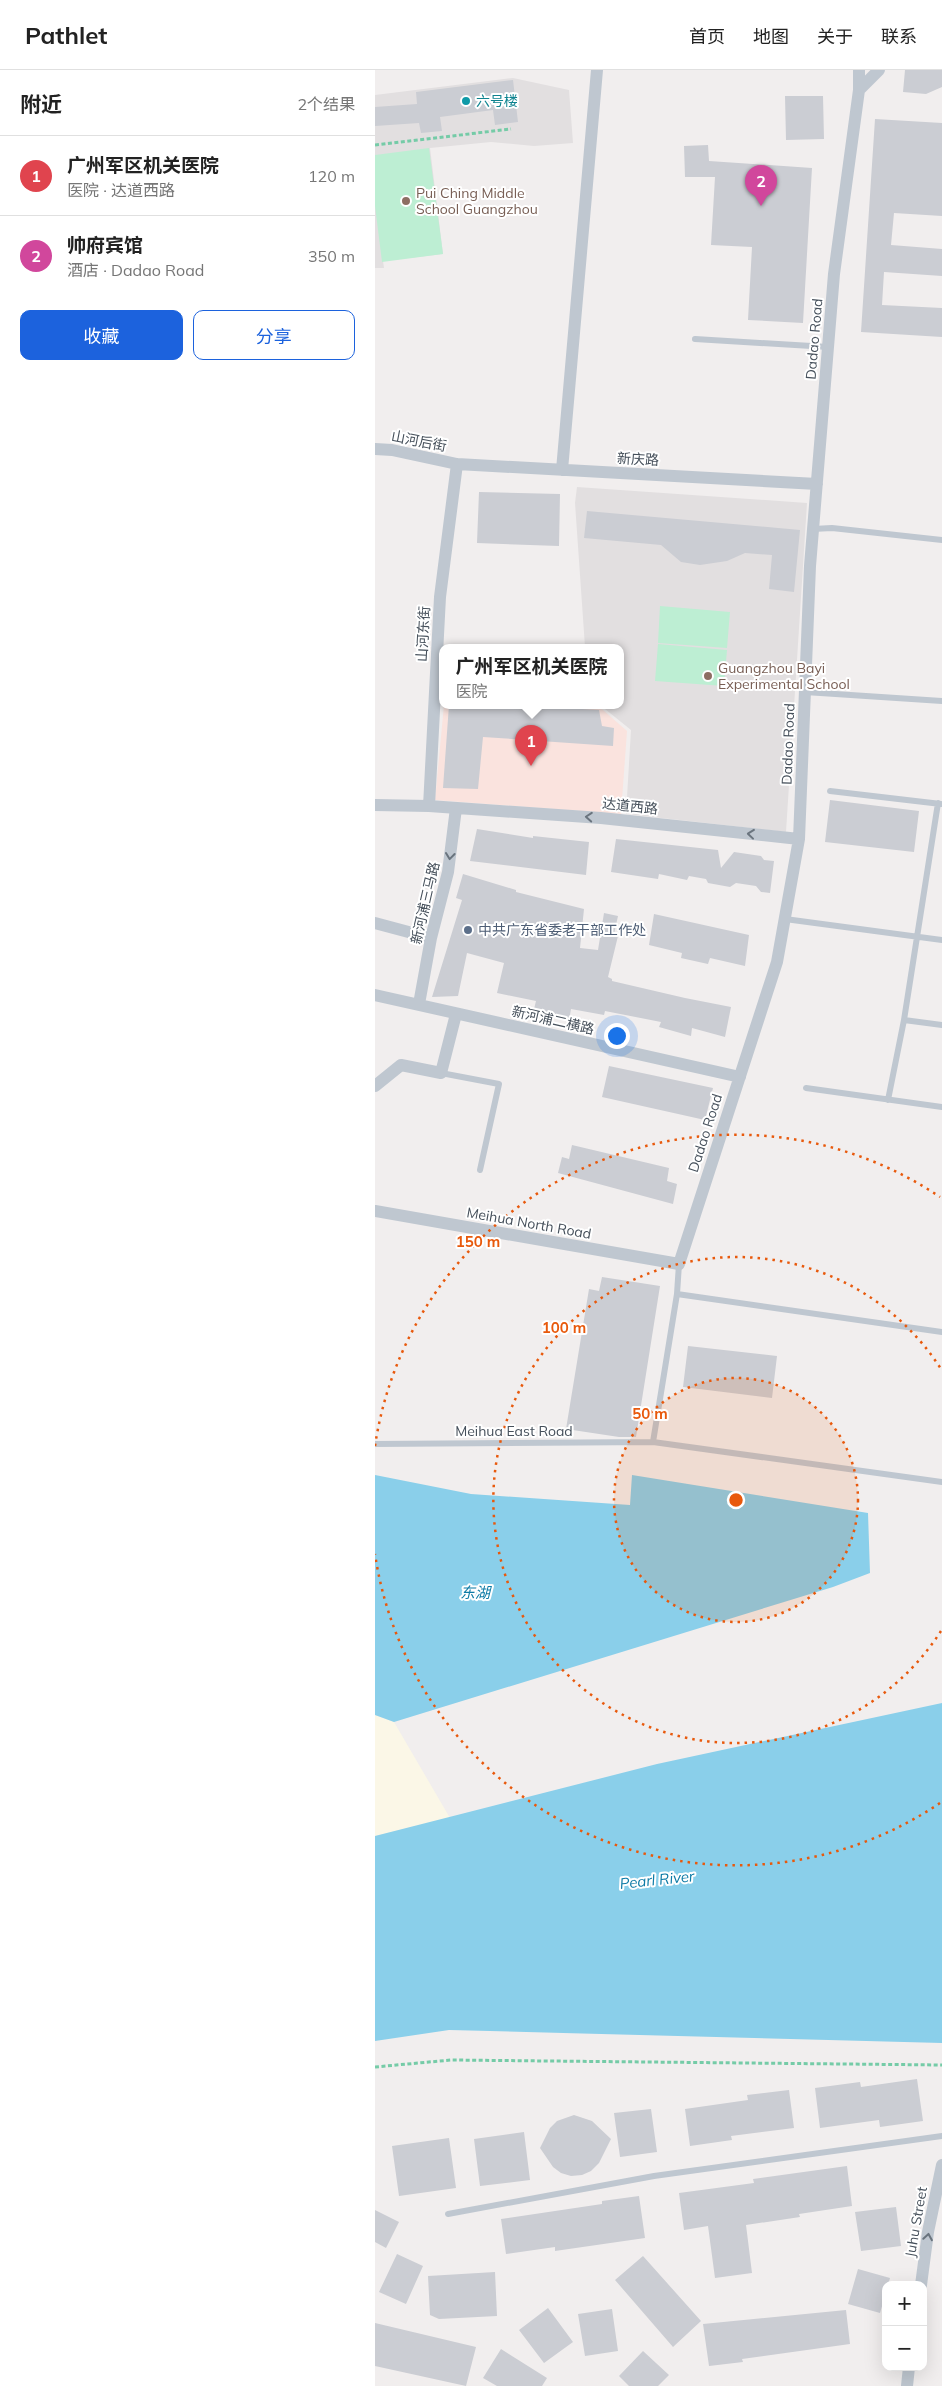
<!DOCTYPE html>
<html lang="zh">
<meta charset="utf-8">
<style>
body{margin:0;font-family:Mulish,"Noto Sans SC",sans-serif;background:#f2f2f2;color:#222}
.controls{position:absolute;right:15px;bottom:15px;display:grid;overflow:hidden;border-radius:10px;box-shadow:0 5px 20px #0002}
.controls button{width:45px;height:45px;display:grid;place-items:center;padding:0;border:0;border-bottom:1px solid #e0e0e0;background:#fff;color:#222;font:25px sans-serif}
.you{position:absolute;left:241px;top:965px;width:18px;height:18px;margin:-12px;border:4px solid #fff;border-radius:50%;background:#1a73e8;box-shadow:0 0 0 8px #1a73e833}
.badge{display:grid;place-items:center;width:32px;height:32px;border-radius:50%;background:#1c62dd;color:#fff;font-size:16px;font-weight:700}
.pin{position:absolute;translate:-50% -41px;filter:drop-shadow(0 1px 2px #0008)}
.pin::after{content:'';position:absolute;top:26px;width:18px;height:15px;background:inherit;clip-path:polygon(0 0,100% 0,50% 100%)}
.popup{position:absolute;left:64px;top:574px;width:185px;height:65px;box-sizing:border-box;display:grid;place-content:center;border-radius:10px;background:#fff;filter:drop-shadow(0 1px 4px #0005);font-size:16px;white-space:nowrap;color:#767676}
.popup b{font-size:19px;color:#222}
.popup::after{content:'';position:absolute;left:50%;top:100%;margin-left:-10px;border:10px solid transparent;border-top-color:#fff}
.list{margin:0;padding:0;list-style:none}
h2{display:flex;justify-content:space-between;align-items:center;height:65px;margin:0;padding:0 20px;font-size:21px}
h2 small{font-size:16px;font-weight:400;color:#767676}
.list li{display:grid;grid-template-columns:32px 1fr auto;gap:15px;align-items:center;box-sizing:border-box;height:80px;padding:0 20px;border-top:1px solid #e0e0e0}
.list b{display:block;font-size:19px;white-space:nowrap}
.list p{margin:0;font-size:16px;white-space:nowrap;color:#767676}
.list em{font-size:16px;font-style:normal;color:#767676}
.actions{display:flex;gap:10px;padding:15px 20px}
.actions a{flex:1;padding:11px 0;border:1px solid #1c62dd;border-radius:10px;text-align:center;font-size:18px;color:#1c62dd}
.actions .main{background:#1c62dd;color:#fff}
.map{position:relative;flex:none;width:567px;height:2316px;overflow:hidden}
header{display:flex;align-items:center;gap:30px;box-sizing:border-box;height:70px;padding:0 25px;background:#fff;border-bottom:1px solid #e0e0e0}
header strong{font-size:24px}
nav{display:flex;gap:28px;margin-inline-start:auto;font-size:18px}
main{display:flex}
aside{flex:1;background:#fff}
.map>svg:first-child{display:block}
.commercial{fill:#fbf7e7}
.education{fill:#e2dfe0}
.medical{fill:#fae3de}
.green{fill:#bdeed3}
.water{fill:#8acfea}
.building{fill:#cbcdd3}
.lines{fill:none;stroke-linecap:round;stroke-linejoin:round}
.path{stroke:#75cba7;stroke-width:3;stroke-dasharray:4 2.5;stroke-linecap:butt}
.service{stroke:#bfc7d0;stroke-width:6}
.minor{stroke:#bfc7d0;stroke-width:12}
.oneway{stroke:#6a747e}
.ring{fill:none;stroke:#e8590c;stroke-width:2.5;stroke-dasharray:2.5 5}
.culture-dot{fill:#0f9aa8;stroke:#fff;stroke-width:2}
.education-dot{fill:#8d6e63;stroke:#fff;stroke-width:2}
.service-dot{fill:#5c6f8a;stroke:#fff;stroke-width:2}
.labels{text-anchor:middle;stroke-width:4;stroke-linejoin:round;paint-order:stroke}
.culture-label{font-size:14px;fill:#0d838f;stroke:#fff;text-anchor:start}
.education-label{font-size:14px;fill:#785e54;stroke:#fff;text-anchor:start}
.street-label{font-size:14px;fill:#46505b;stroke:#fff}
.service-label{font-size:14px;fill:#4e5e75;stroke:#fff;text-anchor:start}
.water-label{font-size:15px;font-style:italic;fill:#0e7ba6;stroke:#fff}
.centre{fill:#e8590c;stroke:#fff;stroke-width:2.5}
.ring-label{font-size:15px;text-anchor:middle;font-weight:bold;fill:#e8590c;stroke:#fff;stroke-width:4;stroke-linejoin:round;paint-order:stroke}
</style>
<header>
<strong>Pathlet</strong>
<nav><a>首页</a><a>地图</a><a>关于</a><a>联系</a></nav>
</header>
<main>
<aside>
<h2>附近<small>2个结果</small></h2>
<ul class="list">
<li><span class="badge" style="background:#e0444e">1</span><div><b>广州军区机关医院</b><p>医院 · 达道西路</p></div><em>120 m</em></li>
<li><span class="badge" style="background:#d1479c">2</span><div><b>帅府宾馆</b><p>酒店 · Dadao Road</p></div><em>350 m</em></li>
</ul>
<div class="actions"><a class="main">收藏</a><a>分享</a></div>
</aside>
<div class="map">
<svg width="567" height="2316" viewBox="0 0 567 2316">
<rect width="100%" height="100%" fill="#f1eeee"/>
<path class="commercial" d="M0,1645L19,1652L75,1748L0,1766Z"/>
<path class="education" d="M138,8L194,20L198,73L159,76L116,72L55,78L68,184L8,191L9,198H0V25Z
M202,417L432,433L411,762L251,744L256,660L225,635H245V577H210L200,433Z"/>
<path class="medical" d="M69,635H217L228,640L252,661L246,744L60,730Z"/>
<path class="green" d="M54,78L68,184L7,192L0,136V85Z
M285,536L355,542L352,578L283,573Z
M283,574L352,580L349,616L280,611Z"/>
<path class="water" d="M0,1405L96,1424L255,1435L257,1405L493,1443L495,1503L458,1517L19,1652L0,1645Z
M567,1633V1973L74,1960L0,1971V1766L282,1694Z"/>
<path class="building" d="M530,0H567V17L551,24L528,22Z
M138,10L143,52L120,55L118,40L65,47L67,61L46,63L44,53L0,56V37L42,34L41,22Z
M410,26H448L449,69L411,70Z
M500,49L567,53V146L519,143L516,175L567,179V206L509,202L507,235L567,238V267L486,262Z
M333,75L334,91L437,98L428,253L373,250L377,177L336,175L340,107H310L309,76Z
M104,422L185,424L184,476L102,473Z
M212,441L425,460L419,522L394,519L397,485L370,483L352,491L325,495L306,492L286,475L209,468Z
M74,635H190V638L224,640L227,656L239,658L238,676L108,667L103,719L68,718Z
M455,730L544,741L539,782L450,772Z
M102,759L158,768V766L214,772L211,805L95,791Z
M241,769L343,780L346,798L359,782L386,786L389,790L399,791L395,823L386,822L381,816L361,813L355,817L333,813L331,809L314,806L312,810L284,804L283,809L236,802Z
M88,804L141,820V822L209,839L205,878L223,880L229,843L243,846L239,864L243,866L233,907L237,909V911L310,928L356,937L350,967L317,958L316,966L284,957L286,952L230,941L229,945L196,939L194,951L158,943L161,931L122,923L129,893L92,883L83,926L57,927L87,830L81,828Z
M279,844L374,865L370,896L335,888L333,894L306,888L307,883L274,875Z
M234,996L338,1018L330,1050L227,1027Z
M197,1075L294,1098L292,1111L302,1114L298,1134L183,1103L187,1087L194,1089Z
M227,1207L285,1216L261,1367H244L191,1359L214,1219L224,1221Z
M313,1276L402,1286L397,1328L308,1317Z
M542,2009L548,2051L505,2057L504,2050L445,2058L440,2018L485,2012L486,2017Z
M414,2020L419,2058L356,2066L357,2070L315,2076L310,2039L373,2030L372,2025Z
M276,2039L282,2082L245,2087L239,2043Z
M199,2045L217,2051L236,2069L224,2093L216,2101L207,2105L196,2106L186,2103L178,2097L165,2078L175,2058L182,2051Z
M149,2062L155,2110L105,2116L99,2069Z
M74,2068L81,2118L24,2126L17,2076Z
M472,2096L477,2136L424,2144L425,2147L371,2155L377,2203L340,2208L333,2156L309,2160L304,2123L379,2113L378,2109Z
M264,2126L270,2168L180,2181V2177L131,2184L126,2149L227,2134V2131Z
M521,2137L526,2176L486,2181L480,2142Z
M0,2140L24,2152L11,2178L0,2172Z
M22,2184L48,2196L31,2234L4,2222Z
M268,2186L326,2251L298,2277L240,2210Z
M483,2199L515,2208L513,2215H511V2223L505,2243L473,2234Z
M120,2202L122,2246L64,2249L55,2245L53,2206Z
M173,2238L198,2272L169,2293L144,2260Z
M237,2239L243,2281L210,2286L203,2244Z
M471,2240L475,2274L367,2289L368,2292L334,2296L328,2254Z
M0,2253L101,2277L91,2316L0,2296Z
M126,2279L172,2308L167,2316H122L108,2308Z
M268,2281L294,2305L283,2316H254L244,2306Z"/>
<g class="lines">
<path class="path" d="M0,75L136,59
M0,1997L76,1990L567,1995"/>
<path class="service" d="M320,269L453,277
M438,459L457,458L567,470
M430,622L567,631
M455,721L566,734
M410,849L567,870
M529,950L567,955
M66,1003L124,1014L105,1100
M431,1018L567,1037
M513,1030L529,950L563,733
M304,1194L302,1224L567,1262
M278,1372L302,1224
M0,1374L278,1372L567,1412
M73,2144L279,2106L567,2066"/>
<path class="minor" d="M484,20L504,0
M0,379L17,380L82,394L442,414
M187,400L222,0
M0,735L54,736L226,748L424,769
M54,736L65,527L82,394
M0,853L56,868
M0,925L365,1007
M44,934L56,868L73,802L81,738
M0,1016L26,995L66,1003L81,944
M0,1141L304,1194L402,892L424,769L435,496L459,204L484,20V0
M546,2215L553,2162L567,2095
M532,2316L534,2297"/>
</g>
<defs><path id="oneway-chevron" d="M-2-3.5L2.5 0L-2 3.5" fill="none" stroke-width="1.6" stroke-linecap="round" stroke-linejoin="round" transform="scale(1.25)"/></defs>
<g class="oneway">
<use href="#oneway-chevron" transform="translate(214 747) rotate(-176)"/>
<use href="#oneway-chevron" transform="translate(376 764) rotate(-174)"/>
<use href="#oneway-chevron" transform="translate(75 786) rotate(97)"/>
<use href="#oneway-chevron" transform="translate(553 2167) rotate(-81)"/>
</g>
<circle cx="361" cy="1430" r="122" fill="#e8590c" fill-opacity=".12"/>
<g class="ring">
<circle cx="361" cy="1430" r="122"/>
<path d="M566 1561A243 243 0 1 1 566 1299"/>
<path d="M565 1733A365 365 0 0 1 0 1484M0 1376A365 365 0 0 1 565 1127"/>
</g>
<circle class="culture-dot" cx="91" cy="31" r="5"/>
<g class="education-dot">
<circle cx="31" cy="131" r="5"/>
<circle cx="333" cy="606" r="5"/>
</g>
<circle class="service-dot" cx="93" cy="860" r="5"/>
<g class="labels">
<g class="culture-label">
<text x="101" y="36">六号楼</text>
</g>
<g class="education-label">
<text x="41" y="128">Pui Ching Middle<tspan x="41" dy="16">School Guangzhou</tspan></text>
<text x="343" y="603">Guangzhou Bayi<tspan x="343" dy="16">Experimental School</tspan></text>
</g>
<g class="street-label">
<text transform="translate(439 269) rotate(-85)" y="5">Dadao Road</text>
<text transform="translate(44 371) rotate(11)" y="5">山河后街</text>
<text transform="translate(263 389) rotate(3)" y="5">新庆路</text>
<text transform="translate(48 564) rotate(-87)" y="5">山河东街</text>
<text transform="translate(413 674) rotate(-88)" y="5">Dadao Road</text>
<text transform="translate(255 736) rotate(6)" y="5">达道西路</text>
<text transform="translate(50 833) rotate(-77)" y="5">新河浦三马路</text>
<text transform="translate(178 950) rotate(13)" y="5">新河浦二横路</text>
<text transform="translate(330 1063) rotate(-72)" y="5">Dadao Road</text>
<text transform="translate(154 1153) rotate(10)" y="5">Meihua North Road</text>
<text x="139" y="1366">Meihua East Road</text>
<text transform="translate(541 2152) rotate(-80)" y="5">Juhu Street</text>
</g>
<g class="service-label">
<text x="103" y="865">中共广东省委老干部工作处</text>
</g>
<g class="water-label">
<text x="100" y="1528">东湖</text>
<text transform="translate(282 1810) rotate(-6)" y="5">Pearl River</text>
</g>
</g>
<circle cx="361" cy="1430" r="8" class="centre"/>
<g class="ring-label">
<text x="103" y="1177">150 m</text>
<text x="189" y="1263">100 m</text>
<text x="275" y="1349">50 m</text>
</g>
</svg>
<div class="controls">
<button>+</button>
<button>−</button>
</div>
<div class="you"></div>
<div class="pin badge" style="left:156px;top:696px;background:#e0444e">1</div>
<div class="popup"><b>广州军区机关医院</b>医院</div>
<div class="pin badge" style="left:386px;top:136px;background:#d1479c">2</div>
</div>
</main>
